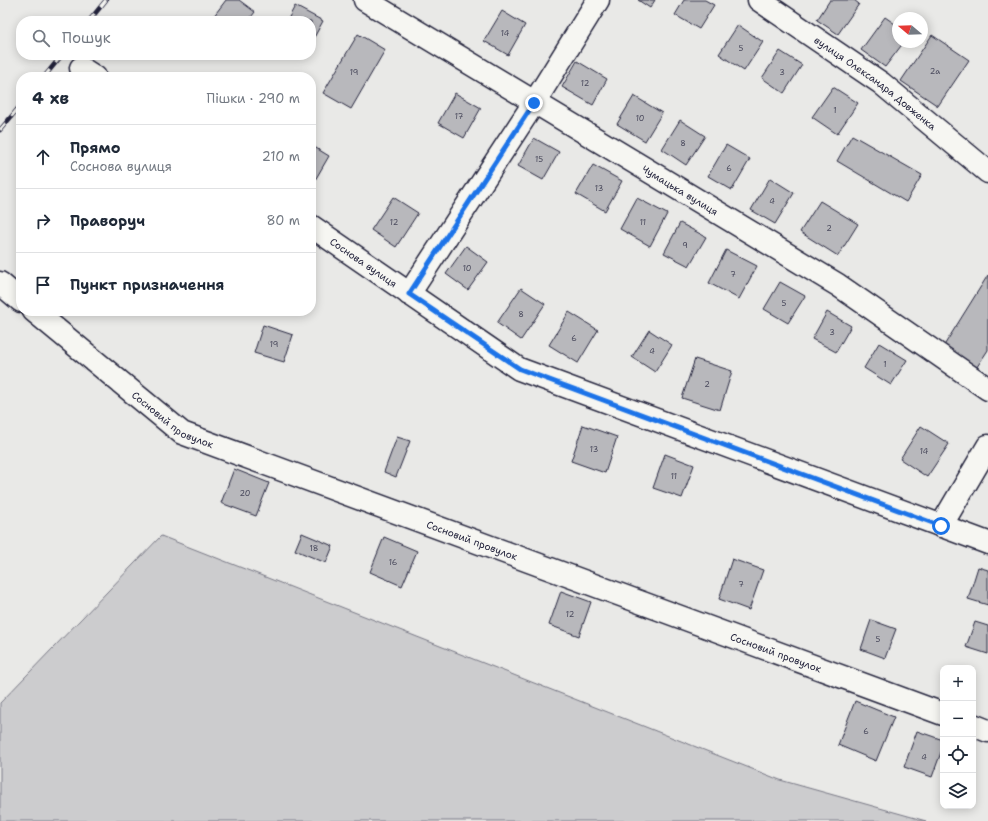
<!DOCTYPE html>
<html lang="uk">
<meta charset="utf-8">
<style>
body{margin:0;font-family:"Shantell Sans",sans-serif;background:#f2f2f3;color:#1f2937}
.controls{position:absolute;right:12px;bottom:12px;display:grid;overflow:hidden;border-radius:8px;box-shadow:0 2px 10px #0003}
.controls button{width:36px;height:36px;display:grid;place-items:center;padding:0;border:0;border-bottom:1px solid #e0e1e3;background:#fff;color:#1f2937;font:20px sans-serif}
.compass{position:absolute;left:892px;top:12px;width:36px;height:36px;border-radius:50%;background:#fff;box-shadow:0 2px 10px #0003;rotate:289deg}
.stop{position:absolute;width:12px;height:12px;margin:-9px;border:3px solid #1a73e8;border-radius:50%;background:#fff}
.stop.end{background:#1a73e8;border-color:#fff;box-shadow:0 1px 4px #0008}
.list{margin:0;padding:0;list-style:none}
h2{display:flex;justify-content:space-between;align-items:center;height:52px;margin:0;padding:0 16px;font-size:17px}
h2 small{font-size:13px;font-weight:400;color:#747a83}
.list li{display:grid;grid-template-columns:26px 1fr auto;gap:12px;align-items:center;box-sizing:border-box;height:64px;padding:0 16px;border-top:1px solid #e0e1e3}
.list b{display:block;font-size:15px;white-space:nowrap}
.list p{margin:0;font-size:13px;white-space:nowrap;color:#747a83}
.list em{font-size:13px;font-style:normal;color:#747a83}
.icon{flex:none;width:22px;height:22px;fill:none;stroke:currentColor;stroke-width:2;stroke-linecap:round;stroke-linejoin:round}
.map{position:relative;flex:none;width:988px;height:821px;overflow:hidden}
.search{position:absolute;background:#fff;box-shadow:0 2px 10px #0003;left:16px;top:16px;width:300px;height:44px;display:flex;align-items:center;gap:10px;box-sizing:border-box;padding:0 14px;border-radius:16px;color:#747a83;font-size:15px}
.panel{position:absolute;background:#fff;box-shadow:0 2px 10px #0003;left:16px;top:72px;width:300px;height:244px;border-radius:16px}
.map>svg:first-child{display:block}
.green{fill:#ccccce;stroke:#777784}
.building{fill:#b8b8bc;stroke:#22223b}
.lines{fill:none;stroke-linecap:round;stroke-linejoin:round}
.minor-casing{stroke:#22223b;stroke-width:25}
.minor{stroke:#f6f6f2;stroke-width:22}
.rail-casing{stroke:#22223b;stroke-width:4.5}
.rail{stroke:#f6f6f2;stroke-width:3;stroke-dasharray:9;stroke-linecap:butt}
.route{stroke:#1a73e8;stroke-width:5}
.labels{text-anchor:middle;stroke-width:3;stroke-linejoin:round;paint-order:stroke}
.number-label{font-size:8px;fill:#48485b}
.street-label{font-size:10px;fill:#22223b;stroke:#f6f6f2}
</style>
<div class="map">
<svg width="988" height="821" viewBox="0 0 988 821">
<rect width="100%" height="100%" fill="#e9e9e7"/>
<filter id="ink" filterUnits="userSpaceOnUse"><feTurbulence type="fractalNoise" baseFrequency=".025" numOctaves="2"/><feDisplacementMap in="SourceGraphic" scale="8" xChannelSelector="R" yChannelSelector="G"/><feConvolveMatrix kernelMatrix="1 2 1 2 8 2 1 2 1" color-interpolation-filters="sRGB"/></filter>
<g filter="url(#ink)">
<path class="green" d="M161,536L780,780L926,821H0V703Z"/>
<path class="building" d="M226,0H239L255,12L248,21H210Z
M638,0H655L650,8Z
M684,0H705L714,5L699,29L675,15Z
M830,0H854L859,4L838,34L817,20Z
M295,6L323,21L311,43V21H287Z
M502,11L525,25L508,55L484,41Z
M885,17L898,26V42H904L885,67L861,50Z
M738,25L763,42L744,71L719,54Z
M358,34L385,50L351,109L323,93Z
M932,35L969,60L938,106L901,81Z
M780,51L802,65L784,93L762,78Z
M577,61L607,79L593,105L562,87Z
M833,87L858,103L837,134L812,117Z
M455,93L481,108L464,138L438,123Z
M634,96L662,113L645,141L617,124Z
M680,120L705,136L686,165L662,149Z
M852,135L922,175L906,202L837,161Z
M534,138L559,152L543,180L518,166Z
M311,145L329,156L311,187Z
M726,145L750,159L732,190L708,176Z
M593,165L622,181L605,211L576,194Z
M770,178L794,193L775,224L751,210Z
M393,197L418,213L396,247L371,230Z
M637,198L667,214L650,246L620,229Z
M820,201L858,224L838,256L800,232Z
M680,223L706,237L689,266L664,253Z
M466,246L488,262L468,290L446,274Z
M726,250L757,266L739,299L709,283Z
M988,275V350L973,373L940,352Z
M780,282L805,296L788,323L764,309Z
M521,288L545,304L521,340L497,323Z
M569,312L598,330L578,363L549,345Z
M827,312L851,326L836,352L812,339Z
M263,325L293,335L284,362L254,353Z
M649,330L672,345L655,372L632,357Z
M879,343L907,360L891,385L864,368Z
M695,359L732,371L720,410L682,398Z
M583,425L617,437L605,473L571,461Z
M921,426L949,444L927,477L900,459Z
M397,437L410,441L396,477L384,472Z
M665,454L694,465L682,498L653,488Z
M234,469L269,483L256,516L221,503Z
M302,533L333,546L326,563L295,550Z
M384,537L417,551L402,586L370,572Z
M732,559L763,570L749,610L719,599Z
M978,567L988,570V605L968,599Z
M561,591L591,602L579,636L549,625Z
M871,620L896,629L885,658L861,649Z
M975,622L988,626V654L966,647Z
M855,701L894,717L876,761L838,745Z
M917,731L943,740V747L932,777L904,767Z"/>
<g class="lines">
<defs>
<g id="minor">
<path id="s1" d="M365,0L838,285L988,389"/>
<path id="s2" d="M759,0L881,83L988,172"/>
<path d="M81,68L95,77"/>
<path id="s3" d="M311,226L519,369L988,543"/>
<path d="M0,283L21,301"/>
<path d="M409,294L534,103L598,0"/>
<path id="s4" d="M34,311L182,433L943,714"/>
<path d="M941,526L988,446"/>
<path d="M973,725L988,731"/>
</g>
</defs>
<use href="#minor" class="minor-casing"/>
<use href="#minor" class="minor"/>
<defs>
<path id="rail" d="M89,21L106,0
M44,77L62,55
M0,130L21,105"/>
</defs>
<use href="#rail" class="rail-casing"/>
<use href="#rail" class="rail"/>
</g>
</g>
<g class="lines" filter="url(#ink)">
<path class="route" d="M534,103L409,294L520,369L941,526"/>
</g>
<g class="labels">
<g class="number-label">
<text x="505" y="36">14</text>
<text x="741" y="51">5</text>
<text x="935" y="74">2а</text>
<text x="354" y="75">19</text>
<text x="782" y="75">3</text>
<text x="585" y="86">12</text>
<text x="835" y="113">1</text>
<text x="459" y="119">17</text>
<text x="640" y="121">10</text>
<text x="683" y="146">8</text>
<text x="539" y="162">15</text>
<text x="729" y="171">6</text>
<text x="599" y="191">13</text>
<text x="772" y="204">4</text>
<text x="394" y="225">12</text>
<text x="643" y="225">11</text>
<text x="829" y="231">2</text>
<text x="685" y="248">9</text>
<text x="467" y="271">10</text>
<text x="733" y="277">7</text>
<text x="784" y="306">5</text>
<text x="521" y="317">8</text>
<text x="832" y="335">3</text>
<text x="574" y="341">6</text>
<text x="274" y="347">19</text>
<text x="652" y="354">4</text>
<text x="885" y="367">1</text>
<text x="707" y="387">2</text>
<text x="594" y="452">13</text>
<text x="924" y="454">14</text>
<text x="674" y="479">11</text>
<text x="245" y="496">20</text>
<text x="314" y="551">18</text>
<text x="393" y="565">16</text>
<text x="741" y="587">7</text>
<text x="570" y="617">12</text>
<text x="878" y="642">5</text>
<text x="866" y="734">6</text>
<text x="924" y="760">4</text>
</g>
<g class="street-label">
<text dy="4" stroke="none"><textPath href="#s2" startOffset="143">вулиця Олександра Довженка</textPath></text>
<text dy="4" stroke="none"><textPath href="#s1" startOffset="368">Чумацька вулиця</textPath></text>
<text dy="4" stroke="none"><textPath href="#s3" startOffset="64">Соснова вулиця</textPath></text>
<text dy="4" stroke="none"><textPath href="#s4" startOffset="177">Сосновий провулок</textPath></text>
<text dy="4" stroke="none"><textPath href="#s4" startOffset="501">Сосновий провулок</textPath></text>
<text dy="4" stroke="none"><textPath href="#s4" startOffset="825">Сосновий провулок</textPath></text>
</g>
</g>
</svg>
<div class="controls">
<button>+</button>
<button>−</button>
<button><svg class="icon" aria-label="locate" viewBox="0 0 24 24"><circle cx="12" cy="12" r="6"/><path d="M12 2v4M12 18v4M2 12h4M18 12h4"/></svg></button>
<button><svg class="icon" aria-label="layers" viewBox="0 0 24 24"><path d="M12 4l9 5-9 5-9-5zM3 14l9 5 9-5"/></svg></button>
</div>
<svg class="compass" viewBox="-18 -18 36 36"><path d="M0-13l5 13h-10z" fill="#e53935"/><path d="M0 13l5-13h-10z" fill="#747a83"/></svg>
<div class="stop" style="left:941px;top:526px"></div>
<div class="stop end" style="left:534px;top:103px"></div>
<div class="search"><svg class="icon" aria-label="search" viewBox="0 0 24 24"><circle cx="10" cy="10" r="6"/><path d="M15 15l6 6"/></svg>Пошук</div>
<section class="panel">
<h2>4 хв<small>Пішки · 290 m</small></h2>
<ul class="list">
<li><svg class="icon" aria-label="ahead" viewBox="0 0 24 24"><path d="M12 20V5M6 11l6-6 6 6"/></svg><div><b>Прямо</b><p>Соснова вулиця</p></div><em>210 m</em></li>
<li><svg class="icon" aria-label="right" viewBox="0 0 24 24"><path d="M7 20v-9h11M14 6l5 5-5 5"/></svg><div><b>Праворуч</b></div><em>80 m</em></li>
<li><svg class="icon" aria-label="arrive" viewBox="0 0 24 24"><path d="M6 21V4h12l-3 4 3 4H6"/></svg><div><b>Пункт призначення</b></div></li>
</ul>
</section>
</div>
